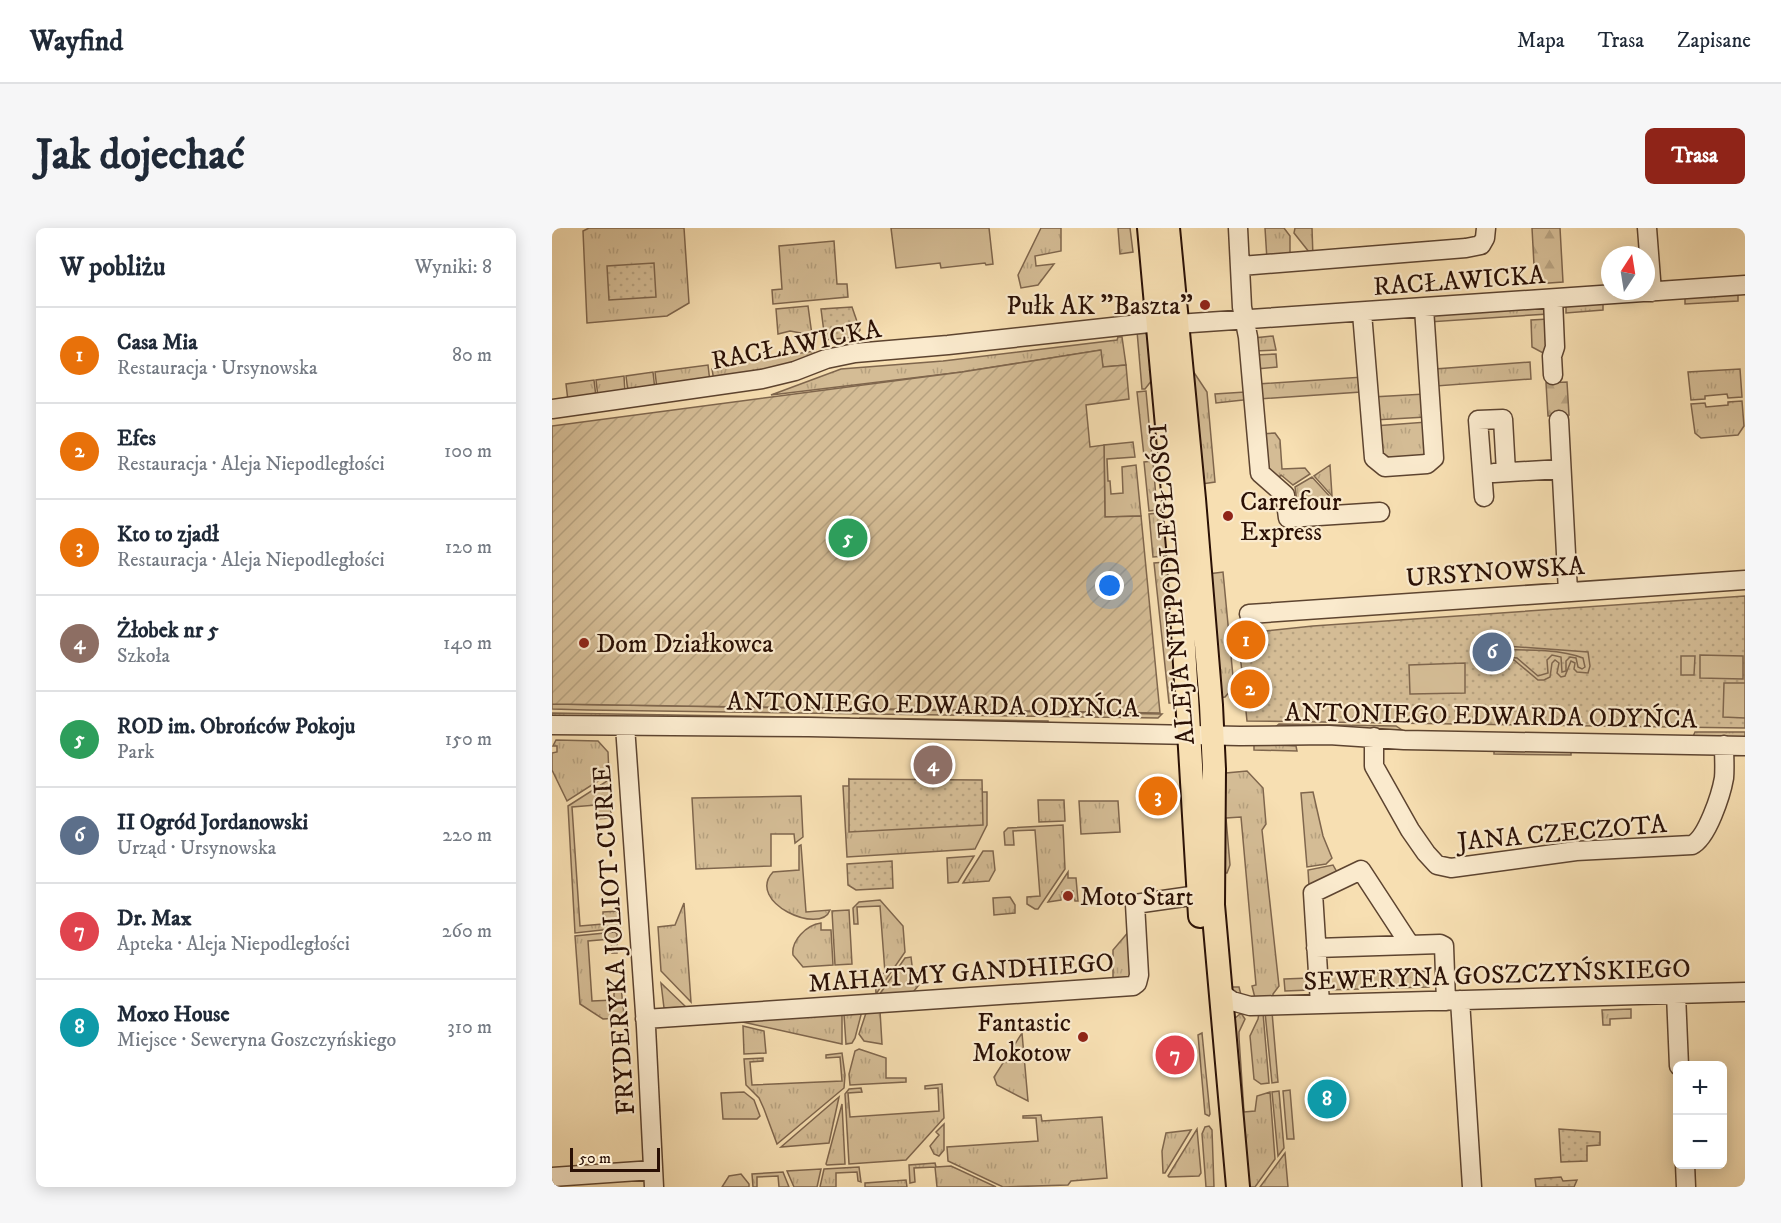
<!DOCTYPE html>
<html lang="pl">
<meta charset="utf-8">
<style>
body{margin:0;font-family:"IM FELL DW Pica",serif;background:#f6f6f7;color:#1f2937}
.controls{position:absolute;right:18px;bottom:18px;display:grid;overflow:hidden;border-radius:9px;box-shadow:0 3px 15px #0003}
.controls button{width:54px;height:54px;display:grid;place-items:center;padding:0;border:0;border-bottom:2px solid #e0e1e3;background:#fff;color:#1f2937;font:30px sans-serif}
.compass{position:absolute;left:1049px;top:18px;width:54px;height:54px;border-radius:50%;background:#fff;box-shadow:0 3px 15px #0003;rotate:12deg}
.scale{position:absolute;left:18px;bottom:15px;width:90px;box-sizing:border-box;padding-left:6px;border:3px solid #2a1005;border-top:0;font-size:16px;line-height:21px;white-space:nowrap;color:#2a1005;-webkit-text-stroke:4px #faeacd;paint-order:stroke}
.you{position:absolute;left:558px;top:358px;width:21px;height:21px;margin:-15px;border:4px solid #fff;border-radius:50%;background:#1a73e8;box-shadow:0 0 0 9px #1a73e833}
.badge{display:grid;place-items:center;width:39px;height:39px;border-radius:50%;background:#8f2418;color:#fff;font-size:20px;font-weight:700}
.pin{position:absolute;translate:-50% -50%;border:3px solid #fff;box-shadow:0 2px 6px #0006}
.list{margin:0;padding:0;list-style:none}
h2{display:flex;justify-content:space-between;align-items:center;height:78px;margin:0;padding:0 24px;font-size:26px}
h2 small{font-size:20px;font-weight:400;color:#747a83}
.list li{display:grid;grid-template-columns:39px 1fr auto;gap:18px;align-items:center;box-sizing:border-box;height:96px;padding:0 24px;border-top:2px solid #e0e1e3}
.list b{display:block;font-size:22px;white-space:nowrap}
.list p{margin:0;font-size:20px;white-space:nowrap;color:#747a83}
.list em{font-size:20px;font-style:normal;color:#747a83}
.map{position:relative;flex:none;width:1193px;height:959px;overflow:hidden;border-radius:9px}
header{display:flex;align-items:center;gap:36px;box-sizing:border-box;height:84px;padding:0 30px;background:#fff;border-bottom:2px solid #e0e1e3}
header strong{font-size:28px}
nav{display:flex;gap:33px;margin-inline-start:auto;font-size:21px}
.intro{display:flex;align-items:center;justify-content:space-between;box-sizing:border-box;height:144px;padding:0 36px}
h1{margin:0;font-size:42px}
.button{padding:15px 27px;border-radius:9px;background:#8f2418;color:#fff;font-size:21px;font-weight:700}
main{display:flex;gap:36px;padding:0 36px}
aside{flex:1;background:#fff;border-radius:9px;box-shadow:0 3px 15px #0003}
.map>svg:first-child{display:block}
.grass{fill:url(#grass-tufts);stroke:#7f664d;stroke-width:1.5}
.forest{fill:url(#forest-firs);stroke:#7f664d;stroke-width:1.5}
.park{fill:url(#park-dots);stroke:#7f664d;stroke-width:1.5}
.garden{fill:url(#garden-furrows);stroke:#7f664d;stroke-width:1.5}
.pitch{fill:#d4bc95;stroke:#7f664d;stroke-width:1.5;fill-rule:evenodd}
.lines{fill:none;stroke-linecap:round;stroke-linejoin:round}
.minor-casing{stroke:#5d4430;stroke-width:21}
.major-casing{stroke:#2a1005;stroke-width:26}
.minor{stroke:#faeacd;stroke-width:18}
.major{stroke:#f7dfb2;stroke-width:22}
.poi-dot{fill:#8f2418;stroke:#faeacd;stroke-width:2}
.labels{text-anchor:middle;stroke-width:4.5;stroke-linejoin:round;paint-order:stroke}
.street-label{font-size:26px;fill:#2a1005;stroke:#faeacd}
.poi-label{font-size:26px;fill:#2a1005;stroke:#faeacd;text-anchor:start}
</style>
<header>
<strong>Wayfind</strong>
<nav><a>Mapa</a><a>Trasa</a><a>Zapisane</a></nav>
</header>
<div class="intro"><h1>Jak dojechać</h1><a class="button">Trasa</a></div>
<main>
<aside>
<h2>W pobliżu<small>Wyniki: 8</small></h2>
<ul class="list">
<li><span class="badge" style="background:#e8710a">1</span><div><b>Casa Mia</b><p>Restauracja · Ursynowska</p></div><em>80 m</em></li>
<li><span class="badge" style="background:#e8710a">2</span><div><b>Efes</b><p>Restauracja · Aleja Niepodległości</p></div><em>100 m</em></li>
<li><span class="badge" style="background:#e8710a">3</span><div><b>Kto to zjadł</b><p>Restauracja · Aleja Niepodległości</p></div><em>120 m</em></li>
<li><span class="badge" style="background:#8d6e63">4</span><div><b>Żłobek nr 5</b><p>Szkoła</p></div><em>140 m</em></li>
<li><span class="badge" style="background:#2e9e5b">5</span><div><b>ROD im. Obrońców Pokoju</b><p>Park</p></div><em>150 m</em></li>
<li><span class="badge" style="background:#5c6f8a">6</span><div><b>II Ogród Jordanowski</b><p>Urząd · Ursynowska</p></div><em>220 m</em></li>
<li><span class="badge" style="background:#e0444e">7</span><div><b>Dr. Max</b><p>Apteka · Aleja Niepodległości</p></div><em>260 m</em></li>
<li><span class="badge" style="background:#0f9aa8">8</span><div><b>Moxo House</b><p>Miejsce · Seweryna Goszczyńskiego</p></div><em>310 m</em></li>
</ul>
</aside>
<div class="map">
<svg width="1193" height="959" viewBox="0 0 1193 959">
<defs>
<pattern id="grass-tufts" width="24" height="20" patternUnits="userSpaceOnUse" patternTransform="scale(1.5)"><rect width="24" height="20" fill="#d4bc95"/><path d="M3 7l-1-3M5 7V3M7 7l1-3M15 17l-1-3M17 17v-4M19 17l1-3" fill="none" stroke="#b6a17f"/></pattern>
<pattern id="forest-firs" width="22" height="20" patternUnits="userSpaceOnUse" patternTransform="scale(1.5)"><rect width="22" height="20" fill="#d4bc95"/><path d="M5 1l3.5 6h-7zM16 11l3.5 6h-7z" fill="#b6a17f"/></pattern>
<pattern id="park-dots" width="8" height="8" patternUnits="userSpaceOnUse" patternTransform="scale(1.5)"><rect width="8" height="8" fill="#d4bc95"/><path d="M2 2h.1M6 6h.1" fill="none" stroke="#b6a17f" stroke-width="1.8" stroke-linecap="round"/></pattern>
<pattern id="garden-furrows" width="10" height="10" patternUnits="userSpaceOnUse" patternTransform="scale(1.5)"><rect width="10" height="10" fill="#d4bc95"/><path d="M-1 1l2-2M0 10L10 0M9 11l2-2" fill="none" stroke="#b6a17f"/></pattern>
</defs>
<rect width="100%" height="100%" fill="#f7dfb2"/>
<filter id="stains"><feTurbulence type="fractalNoise" baseFrequency=".00333" numOctaves="4"/><feColorMatrix values="0 0 0 0 .2 0 0 0 0 .09 0 0 0 0 .02 0 0 0 .5 -.17"/></filter>
<radialGradient id="worn" r=".72"><stop offset=".6" stop-color="#630" stop-opacity="0"/><stop offset="1" stop-color="#630" stop-opacity=".3"/></radialGradient>
<path class="grass" d="M37,0H132L137,75L115,88L35,95L31,3Z
M489,0H509V23L483,28L484,38L502,36L486,57L469,60L466,47Z
M566,0H578L581,24L568,26Z
M713,0H732L738,8V30L715,32Z
M743,0H760L761,29L742,5Z
M282,13L285,56H295L296,69L221,76L220,62L230,61L227,18Z
M1186,66V73L1133,76V69Z
M1051,74V82L1014,85V75Z
M988,77L994,80L996,86L877,94L878,86Z
M256,78L260,107L238,103L226,106L224,81Z
M996,91L997,119L993,120V126L980,119L979,92Z
M585,103L593,104L597,111L600,152L593,161H590Z
M721,108L724,122L703,123L702,110Z
M566,109H570L574,137L551,139L548,122L410,144L219,167L289,141L391,133L565,112Z
M262,123V128L218,142L162,153L160,141L164,138Z
M724,126L725,139L705,141L704,127Z
M978,134L979,151L884,158L883,141Z
M156,137L158,154L105,161L103,144Z
M639,140L655,164L663,254L650,256Z
M1188,141L1190,169L1176,170L1175,166L1153,168V171L1139,172L1136,144Z
M101,144L103,162L76,164L74,148Z
M72,148L73,165L46,169L44,152Z
M811,149L809,164L707,171L706,156Z
M42,152L44,169L16,173L14,156Z
M594,163L600,228H592L585,164Z
M693,164V170L691,172L664,175L663,166Z
M873,166L874,189L822,192L820,169Z
M1190,173L1192,198L1186,207L1149,210L1143,205L1139,176L1153,175L1154,179L1176,177V174Z
M875,194L878,227L832,233L822,198Z
M723,205L728,212L730,241L753,240L758,246L741,257L729,247L724,253L717,246L708,206Z
M581,214L583,229L555,231L556,253H558L559,266L571,265L570,239L584,237L589,288L553,289L552,217Z
M601,233L605,282L597,283L592,234Z
M778,237L780,268L762,248Z
M760,249L781,272L782,279L746,281L743,259Z
M613,278L617,326L614,328L601,329L597,286L606,285Z
M614,334L617,335L624,475H617L602,335Z
M671,344L682,459L673,469L665,470L656,346Z
M0,476L610,486L606,490L35,482L0,481Z
M0,485L297,490L299,491L0,489Z
M308,490L496,493V496L307,491Z
M727,496L844,498L850,502L722,500Z
M1143,504H1193V510L1140,511Z
M4,512L46,513L56,524L57,546L15,573L0,542V525L5,524V518H1Z
M702,516L744,518L745,523L702,522Z
M942,520L1019,521V527L942,526Z
M695,543L711,560L714,596L710,602L727,758L721,766V770H703L700,758L704,757L689,589L674,590L678,637L675,645H671V692L677,759H687L690,771L680,767L675,760L669,692L674,545Z
M58,551L59,590L44,591V577L20,579L28,698L51,696V684L67,683L68,700L23,705L16,578Z
M297,551L315,564H435V597L423,621L295,629L291,558H297Z
M761,564L771,608L780,630L774,636L755,639L749,565Z
M249,568L251,609L243,615L242,606H219V638L144,641L140,570Z
M486,572H512L513,593L487,594Z
M527,573H566L568,604L529,606Z
M511,597L513,641L486,681H483L475,676V669L488,668L483,602L461,603L462,617H453L452,604L456,600Z
M249,617L254,684L278,682C269,708 193,674 221,644L247,642V618Z
M431,623H441L443,642L437,653L411,655Z
M422,628L406,654L396,655L395,630Z
M781,637L786,646L757,658L756,642Z
M516,644V650H524L526,673H523L521,663L510,664L509,672L496,674Z
M458,669L463,677V685L442,687L441,670Z
M328,672L351,698L353,724L324,766L323,746L333,745L328,678L305,679L306,696H302L301,680L307,674Z
M132,675L139,774L109,743L106,699L123,697Z
M297,682L300,736L283,737L280,683Z
M269,695V702H279L281,737L251,739L241,727C239,713 254,697 269,695Z
M578,702V751L561,753V722Z
M63,704L65,706V725H60L59,711L36,713L40,773L62,772V758L69,759L72,787L70,790L51,791L28,776L23,708Z
M359,729L361,745H369L370,753L358,768L325,770L353,730Z
M876,743L877,759L774,762L772,746Z
M757,750L758,762L733,763L732,751Z
M109,755L134,779L112,780Z
M1079,781V790L1058,791V797H1051L1050,782Z
M310,783L303,810L300,815L294,816L292,787Z
M328,783L330,816L312,813L307,806L314,785Z
M713,784H720L726,854L720,855Z
M689,785L693,791L687,804V810L692,884L703,883L705,868L718,864L723,931L703,959H695L682,791Z
M707,785H711L717,855L709,856L702,851L698,808L706,791Z
M290,786V816L191,794L190,792Z
M191,798L212,803L214,825L192,826Z
M470,805L476,873L445,857L442,849Z
M650,805L658,886L657,888L653,886L646,807Z
M307,821L334,830V850H354V854L298,857L297,846L303,823Z
M290,825L293,847L292,860L225,916L212,881L207,870L194,857L192,831L211,830V833L198,834L200,857L290,853L288,829L274,830V827Z
M390,856L392,890L354,932L297,936L293,866L297,861L309,860L310,864L296,865L298,889L387,883L386,860L373,861V858Z
M738,862L742,911H735L731,863Z
M727,863L732,920L726,928L720,864Z
M192,864L202,872L208,888L205,891H171L169,865Z
M287,869L277,915L229,919Z
M290,876L293,936L275,937L274,936Z
M489,887L490,893L550,889L555,950L519,953L516,957L451,959L396,933L395,919L486,913L484,890H471V888Z
M392,896V922L387,928L382,926L378,918L387,907L384,904Z
M657,898L660,902L662,959H654L650,906L653,899Z
M645,901L649,945L647,948L617,949L616,948Z
M639,902L613,945H611L610,923L614,905Z
M733,925L736,959H708Z
M383,935L384,939L399,938L444,959H385L383,939L362,940L363,954L358,955L357,937Z
M307,939L309,954L306,953L305,944L284,945V959H268L272,941Z
M269,941L265,959H242L235,943Z
M231,944L237,959H227L226,948L205,949V959H201L200,946Z
M189,946L197,956V959H170L177,948Z
M354,952L355,959H313V955Z"/>
<path class="forest" d="M980,0H1008L1011,54L983,56Z
M1015,154L1017,187L996,188L994,155Z"/>
<path class="park" d="M102,35L104,69L57,72L55,38Z
M300,79L308,102L302,109L273,112L269,81Z
M1193,368V500L695,493L686,406L761,398Z
M297,551L430,552L431,597L297,604Z
M340,633L341,660L304,662L296,657L295,636Z
M1007,901L1048,904V917L1035,918V933L1009,934Z
M1009,949L1011,953L1025,952L1022,959H984L983,951Z"/>
<path class="garden" d="M549,122L551,139L574,137L577,171L534,177L538,219L552,217L553,289L589,288L608,485L0,476V198L410,144Z"/>
<path class="pitch" d="M339,0H437L441,36L434,37L433,35L389,40L388,35L344,40Z
M940,417L1036,424L1038,438L1036,445L1025,444L1022,441L1023,435L1019,433L1013,448L1009,449L1005,445L1007,435L1003,432L1000,435L998,449L992,452H986L962,432L935,429L934,422ZM941,422C967,422 1007,420 1031,430L1033,439L1030,441L1026,439L1024,430L1018,429L1014,433V443L1010,444L1009,429L1000,427L995,432L996,445L986,448L965,430L940,428L938,424Z
M1148,427L1191,428V451L1148,450Z
M1129,428H1143L1142,447H1129Z
M913,435V465L858,466L857,437Z
M1172,455H1193V490L1171,489Z"/>
<g class="lines">
<defs>
<path id="minor" d="M686,0L690,79L696,109L708,245L733,267L736,290L828,284
M1095,0L1100,64
M689,38L914,20L929,17L933,10L934,0
M810,85L822,230L833,239L875,236L882,230L872,80
M625,96L1193,57
M1001,147L1000,128L1003,119L1001,71
M0,181L210,151L243,143L274,131L303,125L396,117L606,94
M1007,192L1016,364
M942,245L1009,241
M932,269L926,192L951,191L954,244
M697,386L1193,352
M0,497L257,499L688,508L777,507L852,512L1193,518
M73,498L94,799L102,959
M822,509V538L858,602L874,625L885,637L899,640L1024,623L1140,617C1155,610 1169,567 1172,550C1173,540 1172,528 1172,517
M764,720L858,717
M669,765L680,773L698,778L1193,764
M1124,766L1127,838
M908,772L920,959
M768,776L761,665L809,642L858,717L888,716L892,718L894,773
M93,791L581,758L585,755L587,747L583,676L646,667
M1133,936L1134,959
M0,949L101,942"/>
<path id="major" d="M597,0L626,319L648,688
M616,0L642,271L659,477L662,541L661,677L686,959"/>
</defs>
<use href="#minor" class="minor-casing"/>
<use href="#major" class="major-casing"/>
<use href="#minor" class="minor"/>
<use href="#major" class="major"/>
</g>
<g class="poi-dot">
<circle cx="653" cy="77" r="6"/>
<circle cx="676" cy="288" r="6"/>
<circle cx="32" cy="415" r="6"/>
<circle cx="516" cy="668" r="6"/>
<circle cx="531" cy="809" r="6"/>
</g>
<g class="labels">
<g class="street-label">
<text transform="translate(907 52) rotate(-4)" y="9">RACŁAWICKA</text>
<text transform="translate(244 116) rotate(-11)" y="9">RACŁAWICKA</text>
<text transform="translate(943 343) rotate(-4)" y="9">URSYNOWSKA</text>
<text transform="translate(619 356) rotate(-95)" y="9">ALEJA NIEPODLEGŁOŚCI</text>
<text transform="translate(381 476) rotate(1)" y="9">ANTONIEGO EDWARDA ODYŃCA</text>
<text transform="translate(939 487) rotate(1)" y="9">ANTONIEGO EDWARDA ODYŃCA</text>
<text transform="translate(1010 604) rotate(-5)" y="9">JANA CZECZOTA</text>
<text transform="translate(61 712) rotate(-94)" y="9">FRYDERYKA JOLIOT-CURIE</text>
<text transform="translate(409 744) rotate(-4)" y="9">MAHATMY GANDHIEGO</text>
<text transform="translate(945 746) rotate(-2)" y="9">SEWERYNA GOSZCZYŃSKIEGO</text>
</g>
<g class="poi-label">
<text x="641" y="86" text-anchor="end">Pułk AK "Baszta"</text>
<text x="688" y="282">Carrefour<tspan x="688" dy="30">Express</tspan></text>
<text x="44" y="424">Dom Działkowca</text>
<text x="528" y="677">Moto Start</text>
<text x="519" y="803" text-anchor="end">Fantastic<tspan x="519" dy="30">Mokotow</tspan></text>
</g>
</g>
<rect width="100%" height="100%" filter="url(#stains)"/>
<rect width="100%" height="100%" fill="url(#worn)"/>
</svg>
<div class="controls">
<button>+</button>
<button>−</button>
</div>
<svg class="compass" viewBox="-18 -18 36 36"><path d="M0-13l5 13h-10z" fill="#e53935"/><path d="M0 13l5-13h-10z" fill="#747a83"/></svg>
<div class="scale">50 m</div>
<div class="you"></div>
<div class="pin badge" style="left:694px;top:412px;background:#e8710a">1</div>
<div class="pin badge" style="left:698px;top:461px;background:#e8710a">2</div>
<div class="pin badge" style="left:606px;top:568px;background:#e8710a">3</div>
<div class="pin badge" style="left:381px;top:537px;background:#8d6e63">4</div>
<div class="pin badge" style="left:296px;top:310px;background:#2e9e5b">5</div>
<div class="pin badge" style="left:940px;top:424px;background:#5c6f8a">6</div>
<div class="pin badge" style="left:623px;top:827px;background:#e0444e">7</div>
<div class="pin badge" style="left:775px;top:871px;background:#0f9aa8">8</div>
</div>
</main>
